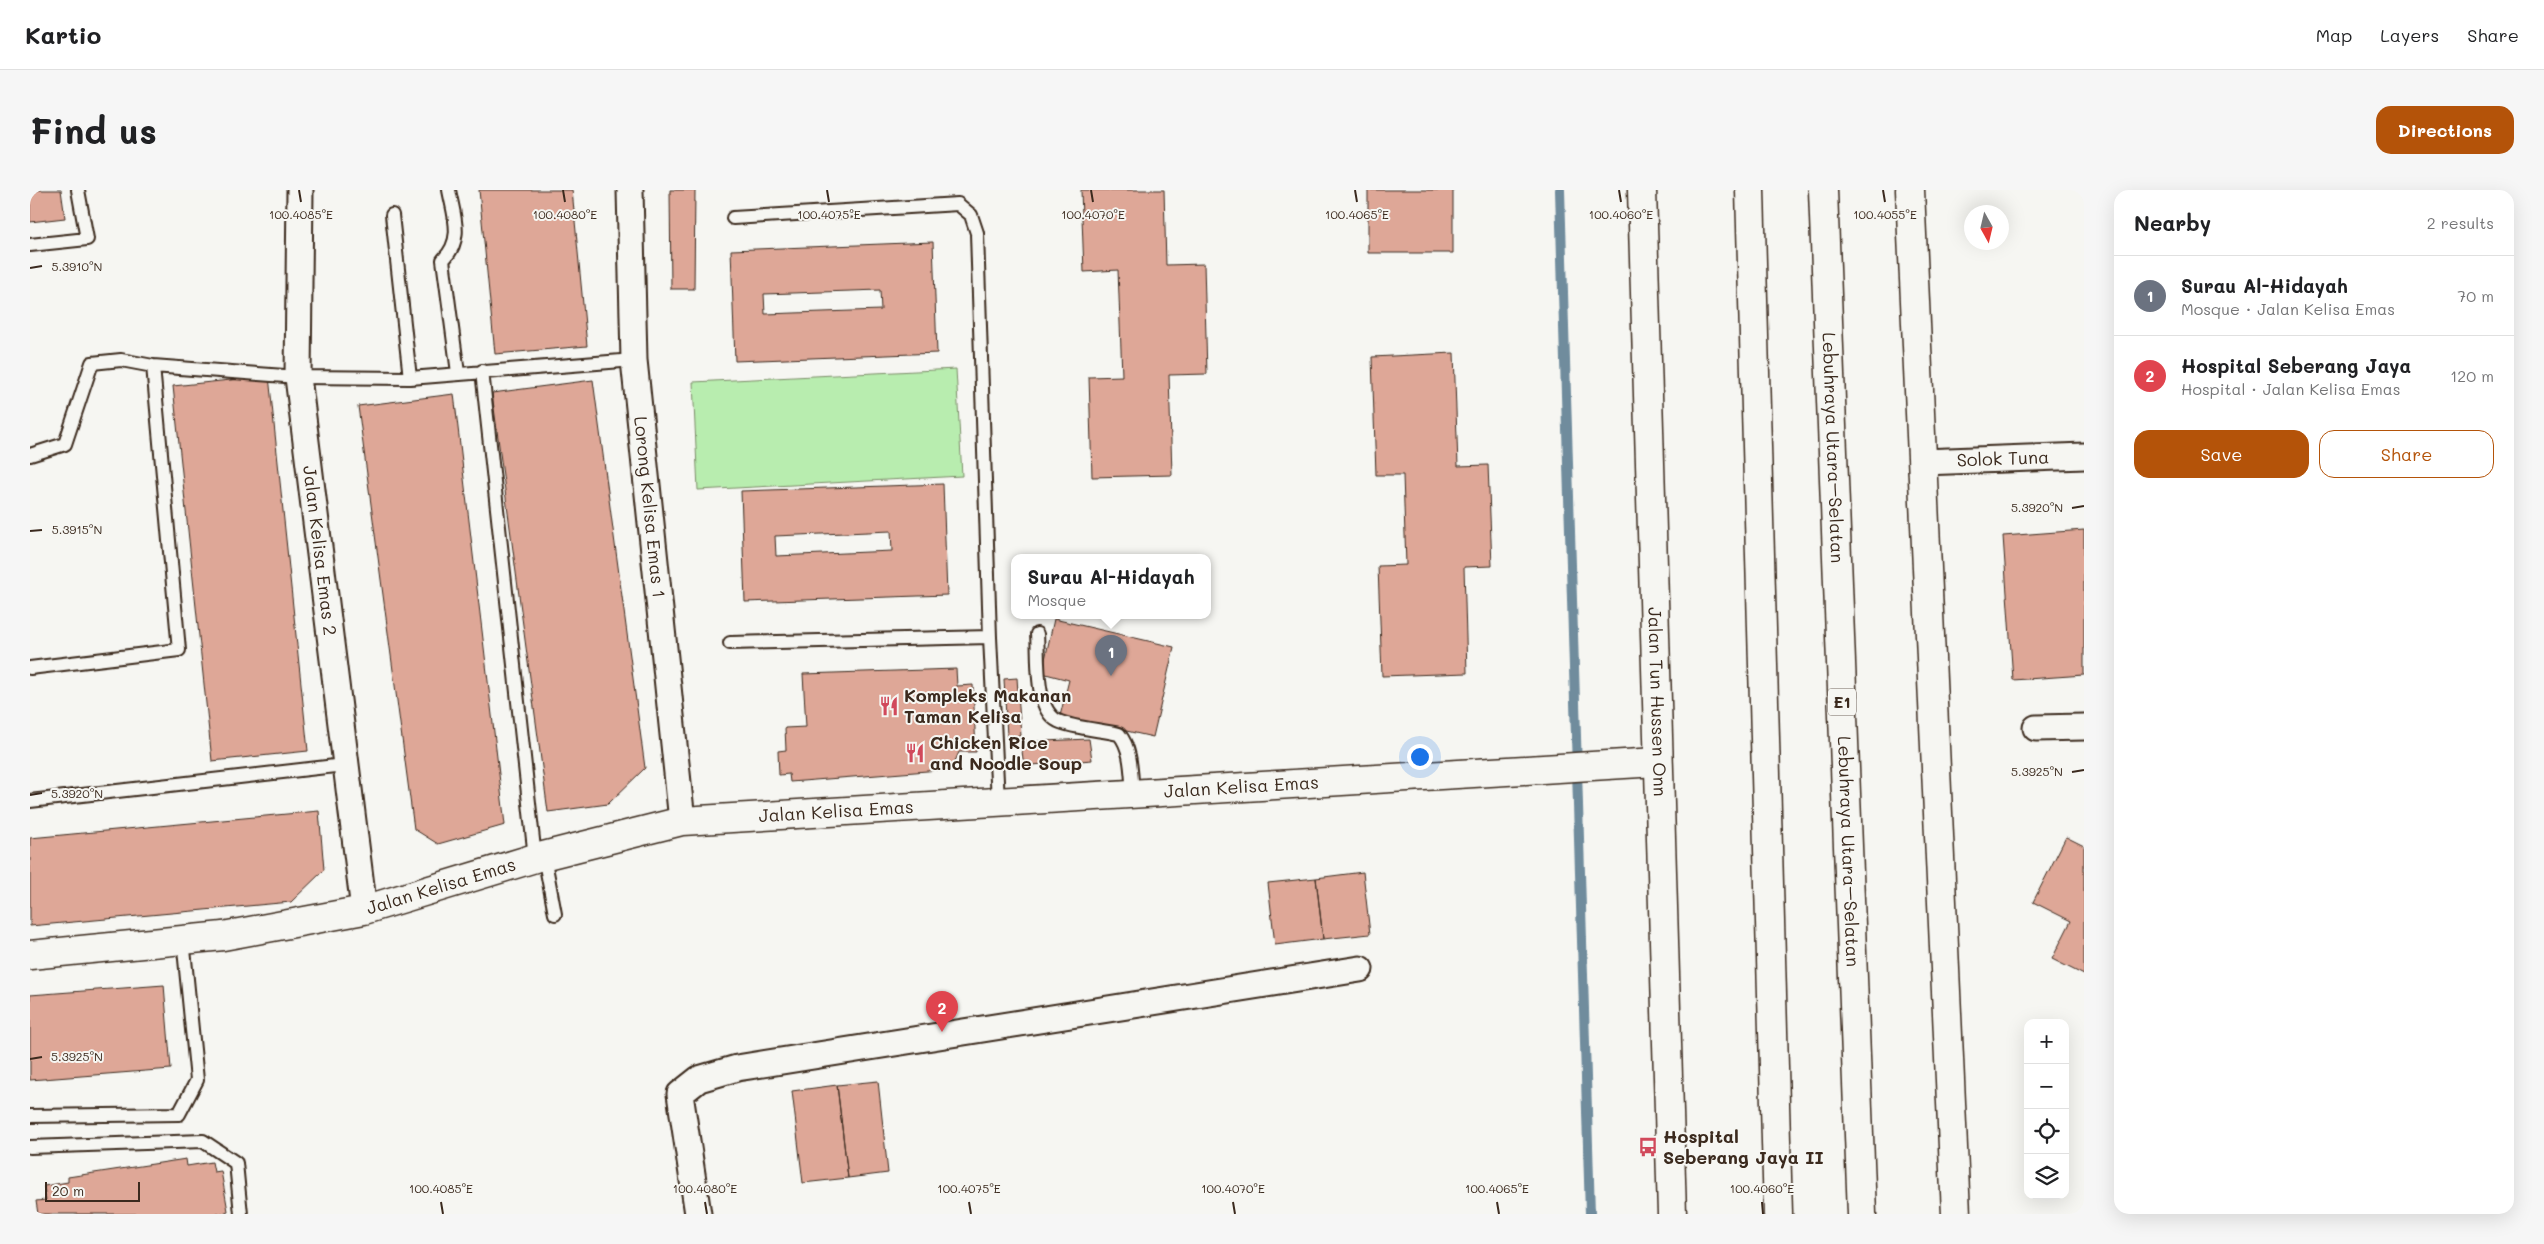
<!DOCTYPE html>
<meta charset="utf-8">
<style>
body{margin:0;font-family:Mali,sans-serif;background:#f6f6f6;color:#202124}
.controls{position:absolute;right:15px;bottom:15px;display:grid;overflow:hidden;border-radius:10px;box-shadow:0 5px 20px #0002}
.controls button{width:45px;height:45px;display:grid;place-items:center;padding:0;border:0;border-bottom:1px solid #e0e0e0;background:#fff;color:#202124;font:25px sans-serif}
.compass{position:absolute;left:1934px;top:15px;width:45px;height:45px;border-radius:50%;background:#fff;box-shadow:0 5px 20px #0002;rotate:172deg}
.scale{position:absolute;left:15px;bottom:12px;width:95px;box-sizing:border-box;padding-left:5px;border:2px solid #3b2a1e;border-top:0;font-size:14px;line-height:18px;white-space:nowrap;color:#3b2a1e;-webkit-text-stroke:4px #f6f6f2;paint-order:stroke}
.you{position:absolute;left:1389px;top:566px;width:18px;height:18px;margin:-12px;border:4px solid #fff;border-radius:50%;background:#1a73e8;box-shadow:0 0 0 8px #1a73e833}
.badge{display:grid;place-items:center;width:32px;height:32px;border-radius:50%;background:#b45309;color:#fff;font-size:16px;font-weight:700}
.pin{position:absolute;translate:-50% -41px;filter:drop-shadow(0 1px 2px #0008)}
.pin::after{content:'';position:absolute;top:26px;width:18px;height:15px;background:inherit;clip-path:polygon(0 0,100% 0,50% 100%)}
.popup{position:absolute;left:981px;top:364px;width:200px;height:65px;box-sizing:border-box;display:grid;place-content:center;border-radius:10px;background:#fff;filter:drop-shadow(0 1px 4px #0005);font-size:16px;white-space:nowrap;color:#757577}
.popup b{font-size:19px;color:#202124}
.popup::after{content:'';position:absolute;left:50%;top:100%;margin-left:-10px;border:10px solid transparent;border-top-color:#fff}
.list{margin:0;padding:0;list-style:none}
h2{display:flex;justify-content:space-between;align-items:center;height:65px;margin:0;padding:0 20px;font-size:21px}
h2 small{font-size:16px;font-weight:400;color:#757577}
.list li{display:grid;grid-template-columns:32px 1fr auto;gap:15px;align-items:center;box-sizing:border-box;height:80px;padding:0 20px;border-top:1px solid #e0e0e0}
.list b{display:block;font-size:19px;white-space:nowrap}
.list p{margin:0;font-size:16px;white-space:nowrap;color:#757577}
.list em{font-size:16px;font-style:normal;color:#757577}
.actions{display:flex;gap:10px;padding:15px 20px}
.actions a{flex:1;padding:11px 0;border:1px solid #b45309;border-radius:15px;text-align:center;font-size:18px;color:#b45309}
.actions .main{background:#b45309;color:#fff}
.icon{flex:none;width:28px;height:28px;fill:none;stroke:currentColor;stroke-width:2;stroke-linecap:round;stroke-linejoin:round}
.map{position:relative;flex:none;width:2054px;height:1024px;overflow:hidden;border-radius:15px}
header{display:flex;align-items:center;gap:30px;box-sizing:border-box;height:70px;padding:0 25px;background:#fff;border-bottom:1px solid #e0e0e0}
header strong{font-size:24px}
nav{display:flex;gap:28px;margin-inline-start:auto;font-size:18px}
.intro{display:flex;align-items:center;justify-content:space-between;box-sizing:border-box;height:120px;padding:0 30px}
h1{margin:0;font-size:35px}
.button{padding:12px 22px;border-radius:15px;background:#b45309;color:#fff;font-size:18px;font-weight:700}
main{display:flex;gap:30px;padding:0 30px}
aside{flex:1;background:#fff;border-radius:15px;box-shadow:0 5px 20px #0002}
.map>svg:first-child{display:block}
.green{fill:#b8edaf;stroke:#7a8c66}
.lines{fill:none;stroke-linecap:round;stroke-linejoin:round}
.stream{stroke:#6f8c9d;stroke-width:10}
.building{fill:#dea797;stroke:#3b2a1e;fill-rule:evenodd}
.service-casing{stroke:#3b2a1e;stroke-width:16}
.minor-casing{stroke:#3b2a1e;stroke-width:29}
.tertiary-casing{stroke:#3b2a1e;stroke-width:31}
.secondary-casing{stroke:#3b2a1e;stroke-width:31}
.motorway-casing{stroke:#3b2a1e;stroke-width:31}
.service{stroke:#f6f6f2;stroke-width:12}
.minor{stroke:#f6f6f2;stroke-width:25}
.tertiary{stroke:#f6f6f2;stroke-width:28}
.secondary{stroke:#f6f6f2;stroke-width:28}
.motorway{stroke:#f6f6f2;stroke-width:28}
.ticks{fill:none;stroke:#3b2a1e;stroke-width:2}
.labels{text-anchor:middle;stroke-width:4;stroke-linejoin:round;paint-order:stroke}
.shield{fill:#f6f6f2;stroke:#73675e;stroke-width:1}
.shield-label{font-size:16px;font-weight:bold;fill:#3b2a1e}
.street-label{font-size:18px;fill:#3b2a1e;stroke:#f6f6f2}
.poi-label{font-size:18px;font-weight:bold;fill:#3b2a1e;stroke:#f6f6f2;text-anchor:start}
.ticks-label{font-size:12px;text-anchor:middle;fill:#3b2a1e;stroke:#f6f6f2;stroke-width:4;stroke-linejoin:round;paint-order:stroke}
</style>
<header>
<strong>Kartio</strong>
<nav><a>Map</a><a>Layers</a><a>Share</a></nav>
</header>
<div class="intro"><h1>Find us</h1><a class="button">Directions</a></div>
<main>
<div class="map">
<svg width="2054" height="1024" viewBox="0 0 2054 1024">
<rect width="100%" height="100%" fill="#f6f6f2"/>
<filter id="ink" filterUnits="userSpaceOnUse"><feTurbulence type="fractalNoise" baseFrequency=".02" numOctaves="2"/><feDisplacementMap in="SourceGraphic" scale="10" xChannelSelector="R" yChannelSelector="G"/><feConvolveMatrix kernelMatrix="1 2 1 2 8 2 1 2 1" color-interpolation-filters="sRGB"/></filter>
<g filter="url(#ink)">
<path class="green" d="M926,179L932,286L668,300L663,192Z"/>
<g class="lines">
<path class="stream" d="M1530,0L1560,1024"/>
</g>
<path class="building" d="M0,0H31L35,28L0,32Z
M449,0H542L557,156L465,164Z
M640,0H665L664,99H641Z
M1051,0H1134L1136,75L1174,74L1177,184L1139,185L1142,285L1062,287L1059,187L1092,186L1088,80L1054,82Z
M1338,0H1423V63H1338Z
M903,52L907,163L705,171L701,60ZM850,100L851,120L735,124L734,104Z
M1424,163L1428,276L1458,275L1462,376L1434,377L1437,483L1352,486L1348,376L1376,375L1373,285H1346L1342,167Z
M239,186L278,561L182,571L143,196Z
M563,190L615,578L578,614L518,622L462,203Z
M424,204L475,635L408,654L384,639L328,216Z
M913,294L917,405L715,412L711,301ZM861,341L862,361L746,366L745,346Z
M2054,340V485L1983,490L1973,346Z
M1024,429L1144,457L1123,547L1030,526L1039,490L1012,483Z
M926,479L927,496L943,495L946,562H929L922,579L760,592L759,584L749,585L748,561L756,560L755,538L776,537L773,484Z
M987,488L991,546L977,547L974,489Z
M1059,549L1062,570L1002,575L993,569L991,552Z
M289,621L294,680L261,712L0,736V648Z
M2036,647L2054,656V785L2022,769L2041,731L2003,712Z
M1333,682L1340,744L1293,749L1286,688Z
M1286,688L1293,749L1245,755L1238,693Z
M134,795L141,879L0,890V805Z
M848,891L858,983L818,988L807,895Z
M807,895L818,988L773,993L762,901Z
M156,969L157,976L182,972L184,982L191,981L198,1021L190,1024H8L6,1011L16,1010L14,996L38,992V987Z"/>
<g class="lines">
<defs>
<path id="service" d="M419,0C424,27 434,49 413,70L428,183
M362,25L380,188
M703,28L928,14L941,25L947,43L960,447L968,612
M0,55L57,49L48,0
M452,181L505,668
M0,265L35,254L62,173L91,170L123,176L268,187L380,188L604,170
M1007,444C1009,468 1004,519 1028,531C1043,538 1072,540 1089,544C1102,559 1101,584 1103,604
M700,453L960,447
M0,478L149,460L123,176
M0,611L314,575
M514,666L525,724
M0,926L149,924L167,890L153,749
M0,957L173,951L206,973L211,1024"/>
<g id="minor">
<path id="s1" d="M270,0L268,187L334,720"/>
<path id="s2" d="M600,0L604,170L652,631"/>
<path id="s3" d="M1892,272L2054,266"/>
<path d="M2006,538L2054,537"/>
<path d="M668,1024L650,904L669,889L707,878L1330,779"/>
</g>
<g id="tertiary">
<path id="s4" d="M0,765L193,746L334,720L505,668L652,631L1627,572"/>
</g>
<g id="secondary">
<path id="s5" d="M1612,0L1642,1024"/>
<path d="M1880,0L1926,1024"/>
</g>
<g id="motorway">
<path d="M1720,0L1748,1024"/>
<path id="s6" d="M1793,0L1832,1024"/>
</g>
</defs>
<use href="#service" class="service-casing"/>
<use href="#minor" class="minor-casing"/>
<use href="#tertiary" class="tertiary-casing"/>
<use href="#secondary" class="secondary-casing"/>
<use href="#motorway" class="motorway-casing"/>
<use href="#service" class="service"/>
<use href="#minor" class="minor"/>
<use href="#tertiary" class="tertiary"/>
<use href="#secondary" class="secondary"/>
<use href="#motorway" class="motorway"/>
</g>
</g>
<path class="ticks" d="M269,0L271,12M533,0L535,12M797,0L799,12M1061,0L1063,12M1325,0L1327,12M1589,0L1591,12M1853,0L1855,12M0,78L12,76M2042,318L2054,316M0,341L12,340M2042,582L2054,580M0,605L12,603M0,869L12,867M411,1012L413,1024M675,1012L677,1024M939,1012L941,1024M1203,1012L1205,1024M1467,1012L1469,1024M1732,1012L1733,1024"/>
<defs>
<symbol id="restaurant-bare" viewBox="-9 -9 18 18"><path d="M-5-6h1v4h1v-4h1v4h1v-4h1v5L-1.5 .5V6h-2V.5L-5-1ZM5-6V6H3V1.5H1.5Q1.5-4 5-6Z" fill="#d1495b" stroke="#f6f6f2" stroke-width="2.5" paint-order="stroke"/></symbol>
<symbol id="bus-bare" viewBox="-9 -9 18 18"><path d="M-5-6H5V4H4V6H2V4H-2V6H-4V4H-5ZM-3.5-4V0h7V-4ZM-3.5 1.2v1.5H-2V1.2ZM2 1.2v1.5H3.5V1.2Z" fill="#d1495b" stroke="#f6f6f2" stroke-width="2.5" paint-order="stroke"/></symbol>
</defs>
<g fill-rule="evenodd">
<use href="#restaurant-bare" x="845" y="502" width="28" height="28"/>
<use href="#restaurant-bare" x="871" y="549" width="28" height="28"/>
<use href="#bus-bare" x="1604" y="943" width="28" height="28"/>
</g>
<g class="labels">
<rect class="shield" x="1798" y="498.5" width="28" height="27" rx="4"/>
<g class="shield-label">
<text x="1812" y="518">E1</text>
</g>
<g class="street-label">
<text dy="6" stroke="none"><textPath href="#s6" startOffset="258">Lebuhraya Utara–Selatan</textPath></text>
<text dy="6" stroke="none"><textPath href="#s3" startOffset="81">Solok Tuna</textPath></text>
<text dy="6" stroke="none"><textPath href="#s2" startOffset="318">Lorong Kelisa Emas 1</textPath></text>
<text dy="6" stroke="none"><textPath href="#s1" startOffset="362">Jalan Kelisa Emas 2</textPath></text>
<text dy="6" stroke="none"><textPath href="#s5" startOffset="512">Jalan Tun Hussen Onn</textPath></text>
<text dy="6" stroke="none"><textPath href="#s4" startOffset="1228">Jalan Kelisa Emas</textPath></text>
<text dy="6" stroke="none"><textPath href="#s4" startOffset="822">Jalan Kelisa Emas</textPath></text>
<text dy="6" stroke="none"><textPath href="#s6" startOffset="662">Lebuhraya Utara–Selatan</textPath></text>
<text dy="6" stroke="none"><textPath href="#s4" startOffset="418">Jalan Kelisa Emas</textPath></text>
</g>
<g class="poi-label">
<text x="874" y="512">Kompleks Makanan<tspan x="874" dy="21">Taman Kelisa</tspan></text>
<text x="900" y="559">Chicken Rice<tspan x="900" dy="21">and Noodle Soup</tspan></text>
<text x="1633" y="953">Hospital<tspan x="1633" dy="21">Seberang Jaya II</tspan></text>
</g>
</g>
<g class="ticks-label">
<text x="271" y="29">100.4085°E</text>
<text x="535" y="29">100.4080°E</text>
<text x="799" y="29">100.4075°E</text>
<text x="1063" y="29">100.4070°E</text>
<text x="1327" y="29">100.4065°E</text>
<text x="1591" y="29">100.4060°E</text>
<text x="1855" y="29">100.4055°E</text>
<text x="47" y="81">5.3910°N</text>
<text x="2007" y="322">5.3920°N</text>
<text x="47" y="344">5.3915°N</text>
<text x="2007" y="586">5.3925°N</text>
<text x="47" y="608">5.3920°N</text>
<text x="47" y="871">5.3925°N</text>
<text x="411" y="1003">100.4085°E</text>
<text x="675" y="1003">100.4080°E</text>
<text x="939" y="1003">100.4075°E</text>
<text x="1203" y="1003">100.4070°E</text>
<text x="1467" y="1003">100.4065°E</text>
<text x="1732" y="1003">100.4060°E</text>
</g>
</svg>
<div class="controls">
<button>+</button>
<button>−</button>
<button><svg class="icon" aria-label="locate" viewBox="0 0 24 24"><circle cx="12" cy="12" r="6"/><path d="M12 2v4M12 18v4M2 12h4M18 12h4"/></svg></button>
<button><svg class="icon" aria-label="layers" viewBox="0 0 24 24"><path d="M12 4l9 5-9 5-9-5zM3 14l9 5 9-5"/></svg></button>
</div>
<svg class="compass" viewBox="-18 -18 36 36"><path d="M0-13l5 13h-10z" fill="#e53935"/><path d="M0 13l5-13h-10z" fill="#757577"/></svg>
<div class="scale">20 m</div>
<div class="you"></div>
<div class="pin badge" style="left:1081px;top:486px;background:#6b7280">1</div>
<div class="popup"><b>Surau Al-Hidayah</b>Mosque</div>
<div class="pin badge" style="left:912px;top:842px;background:#e0444e">2</div>
</div>
<aside>
<h2>Nearby<small>2 results</small></h2>
<ul class="list">
<li><span class="badge" style="background:#6b7280">1</span><div><b>Surau Al-Hidayah</b><p>Mosque · Jalan Kelisa Emas</p></div><em>70 m</em></li>
<li><span class="badge" style="background:#e0444e">2</span><div><b>Hospital Seberang Jaya</b><p>Hospital · Jalan Kelisa Emas</p></div><em>120 m</em></li>
</ul>
<div class="actions"><a class="main">Save</a><a>Share</a></div>
</aside>
</main>
